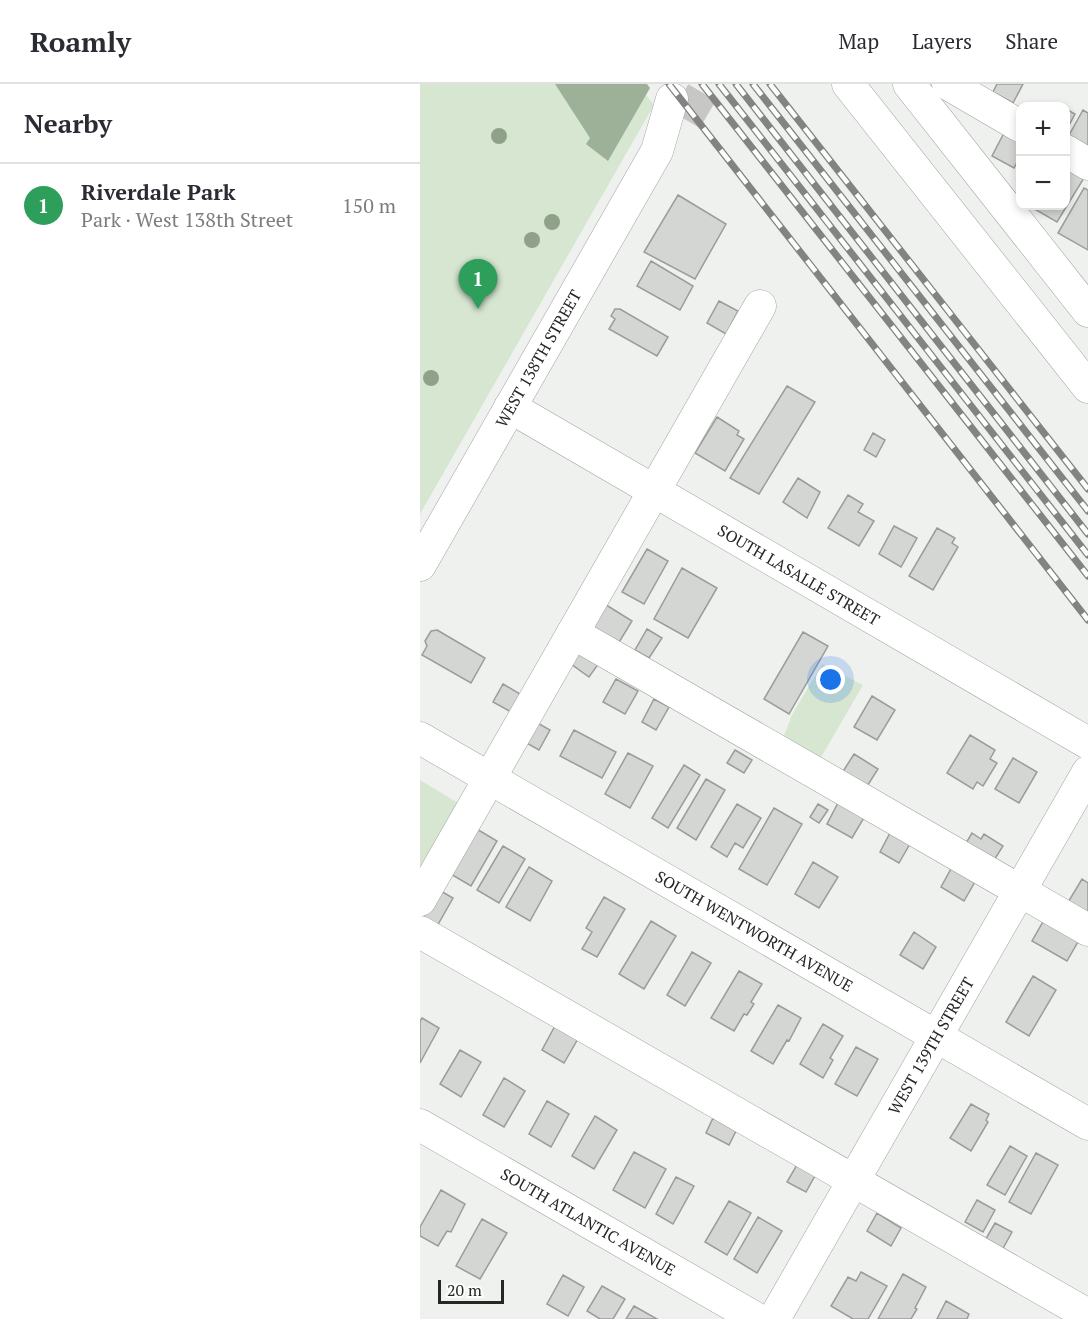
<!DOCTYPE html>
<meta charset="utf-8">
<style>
body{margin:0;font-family:"PT Serif",serif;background:#f7f7f7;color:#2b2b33}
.controls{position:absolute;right:18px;top:18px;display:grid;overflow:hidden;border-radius:12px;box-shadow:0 3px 9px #0003}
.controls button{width:54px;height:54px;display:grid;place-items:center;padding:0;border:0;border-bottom:2px solid #e1e1e2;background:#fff;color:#2b2b33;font:30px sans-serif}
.scale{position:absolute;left:18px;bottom:15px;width:66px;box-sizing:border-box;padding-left:6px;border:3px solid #262625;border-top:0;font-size:16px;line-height:21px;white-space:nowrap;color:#262625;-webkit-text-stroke:4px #fcfefc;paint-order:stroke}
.you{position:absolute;left:411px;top:596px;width:21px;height:21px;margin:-15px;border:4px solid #fff;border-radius:50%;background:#1a73e8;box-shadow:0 0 0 9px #1a73e833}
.badge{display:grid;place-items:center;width:39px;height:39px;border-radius:50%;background:#9b46b4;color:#fff;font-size:20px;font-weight:700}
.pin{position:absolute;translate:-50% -50px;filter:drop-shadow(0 2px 3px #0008)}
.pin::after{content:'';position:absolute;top:32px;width:21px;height:18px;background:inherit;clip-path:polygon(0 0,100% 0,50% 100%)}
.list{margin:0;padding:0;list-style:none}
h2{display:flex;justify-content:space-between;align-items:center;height:78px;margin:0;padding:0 24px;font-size:26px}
h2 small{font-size:20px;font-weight:400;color:#7c7c81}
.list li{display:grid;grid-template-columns:39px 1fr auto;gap:18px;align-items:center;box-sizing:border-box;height:84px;padding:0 24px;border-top:2px solid #e1e1e2}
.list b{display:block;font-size:22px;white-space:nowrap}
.list p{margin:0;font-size:20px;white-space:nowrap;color:#7c7c81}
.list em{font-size:20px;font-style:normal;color:#7c7c81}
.map{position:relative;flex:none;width:668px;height:1235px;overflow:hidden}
header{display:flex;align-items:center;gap:36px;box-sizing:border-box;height:84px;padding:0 30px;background:#fff;border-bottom:2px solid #e1e1e2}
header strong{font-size:28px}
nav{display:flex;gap:33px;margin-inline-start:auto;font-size:21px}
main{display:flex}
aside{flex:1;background:#fff}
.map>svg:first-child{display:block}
.green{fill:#d6e6d1}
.forest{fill:#9db098}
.building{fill:#d4d6d3;stroke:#9a9c99;stroke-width:1.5}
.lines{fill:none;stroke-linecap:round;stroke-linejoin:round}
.minor-tunnel{stroke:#c7c8c6;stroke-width:32;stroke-dasharray:32 16;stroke-linecap:butt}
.minor-casing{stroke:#a1a3a1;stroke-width:33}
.minor{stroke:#fff;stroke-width:32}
.rail-casing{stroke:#838482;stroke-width:7}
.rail{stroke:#fcfefc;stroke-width:4.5;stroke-dasharray:14;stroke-linecap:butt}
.tree{fill:#90a18a}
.labels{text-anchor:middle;stroke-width:4.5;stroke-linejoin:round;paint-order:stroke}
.street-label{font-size:16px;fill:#262625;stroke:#fcfefc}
</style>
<header>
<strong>Roamly</strong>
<nav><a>Map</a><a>Layers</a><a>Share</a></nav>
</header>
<main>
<aside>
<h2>Nearby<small></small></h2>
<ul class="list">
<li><span class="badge" style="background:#2e9e5b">1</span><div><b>Riverdale Park</b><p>Park · West 138th Street</p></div><em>150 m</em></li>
</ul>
</aside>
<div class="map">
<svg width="668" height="1235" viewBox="0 0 668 1235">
<rect width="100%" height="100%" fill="#eff1ee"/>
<path class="green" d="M0,0H217L234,21L0,430Z
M402,580L443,601L396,682L360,662L372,631Z
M0,696L43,722L0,797Z"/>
<path class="forest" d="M135,0H227L230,4L188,77L166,60L170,54Z"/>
<path class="building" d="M577,0H603L593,19L573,8Z
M646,25L655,30L646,47Z
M663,26L668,29V64L648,53Z
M584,49L600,58V73L594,84L572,72Z
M646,83L664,94L637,138L611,123L646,122Z
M664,104L668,106V166L638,149Z
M258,111L306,140L275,195L224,168Z
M231,177L273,202L260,226L217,202Z
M299,217L318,227L306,250L287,239Z
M195,225H200L248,253L237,272L189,245L195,235L191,232Z
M367,302L395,318L339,410L310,394Z
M297,333L319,347L317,351L324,355L305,387L275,369Z
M453,349L465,356L456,373L444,366Z
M378,394L400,408L387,434L363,418Z
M428,411L443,420L438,428L454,437L439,462L408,444Z
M474,442L497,454L481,483L459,470Z
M517,444L535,454L532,459L538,463L513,506L489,492Z
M227,465L248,477L224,520L202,508Z
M262,484L297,504L268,554L234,535Z
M183,519L212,537L198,560L169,543Z
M227,545L242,554L229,574L215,566Z
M17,546L65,574L51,599L2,571L7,562L5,557L11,547Z
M383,548L408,562L369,630L344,615Z
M161,566L179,579L169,593L151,580Z
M196,595L218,607L205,630L183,618Z
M83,600L100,610L91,628L73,618Z
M452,612L475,626L457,656L434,643Z
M234,615L249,623L236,646L222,638Z
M114,637L130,646L119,666L103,657Z
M154,646L196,668L182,694L140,672Z
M550,651L575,666L570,675L577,679L563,702L557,698L553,705L527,689Z
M315,666L332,676L324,689L307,679Z
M208,669L233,682L210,724L185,710Z
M434,670L458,685L446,704L422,689Z
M593,674L617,688L599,719L575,705Z
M264,681L280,691L248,744L232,734Z
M286,695L305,706L276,756L257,744Z
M419,717L445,732L432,754L407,740Z
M317,720L341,734L323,764L315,759L307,773L291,763Z
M398,720L408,726L399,739L390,733Z
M354,724L382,740L347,801L319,785Z
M55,744L77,757L51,802L29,789Z
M471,747L491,758L479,779L460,768Z
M552,749L561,755L564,750L583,762L571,781L543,764Z
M83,762L105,775L79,819L57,806Z
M393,778L418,793L399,824L375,810Z
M109,783L132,797L110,837L86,823Z
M532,783L556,796L544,817L521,803Z
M662,795L668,799V832L647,820Z
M19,806L33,814L16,844L2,836Z
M184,813L205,825L177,873L162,865L172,848L166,844Z
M624,836L659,856L647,877L612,857Z
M231,837L256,852L224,905L199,890Z
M494,848L516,863L503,885L480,871Z
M272,868L291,879L265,922L247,911Z
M319,887L342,900L331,918L334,920L327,931L324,930L314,947L291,934Z
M613,892L636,906L609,952L586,938Z
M358,921L381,934L369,957L367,956L353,980L331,967Z
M2,934L19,944L0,979V937Z
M136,940L159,953L144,979L122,966Z
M403,940L423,952L410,974L413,976L403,994L380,980Z
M436,963L458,975L437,1012L415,1000Z
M40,966L61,978L41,1013L20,1000Z
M84,994L105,1007L84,1043L63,1031Z
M127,1017L149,1030L131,1063L109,1050Z
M551,1020L569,1030L566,1036L568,1038L551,1067L530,1054Z
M175,1032L197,1046L174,1085L152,1072Z
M293,1034L316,1047L309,1061L286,1049Z
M590,1062L607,1072L585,1111L567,1101Z
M214,1068L246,1085L225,1124L193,1106Z
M616,1069L638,1081L611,1130L589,1118Z
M378,1079L396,1090L386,1108L367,1098Z
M256,1093L274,1102L253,1140L236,1130Z
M21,1106L45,1120L31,1148L27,1147L18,1162L0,1152V1143Z
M557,1116L575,1126L563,1148L545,1138Z
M309,1117L331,1129L307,1171L285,1158Z
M457,1129L481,1144L471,1162L447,1147Z
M338,1133L362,1147L337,1189L314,1175Z
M62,1135L87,1149L60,1195L36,1182Z
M575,1139L592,1148L581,1168L564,1158Z
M441,1188L467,1202L448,1235H433L411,1222L428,1193L436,1197Z
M483,1190L506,1203L495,1224L497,1225L491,1235H458Z
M143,1191L164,1203L148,1232L127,1220Z
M182,1202L205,1215L193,1235H180L167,1227Z
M526,1217L549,1230L547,1235H517Z
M214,1222L237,1235H206Z"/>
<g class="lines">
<path class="minor-tunnel" d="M266,36L287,0"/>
<defs>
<g id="minor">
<path d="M428,0L668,303"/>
<path d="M489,0L668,227"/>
<path d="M528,0L600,42"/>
<path d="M646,67L668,80"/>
<path id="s1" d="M90,323L668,659"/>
<path id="s2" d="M0,481L237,67L252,15"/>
<path d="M153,549L668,846"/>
<path id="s3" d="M0,654L668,1040"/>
<path d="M0,816L340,222"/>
<path d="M0,848L668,1231"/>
<path id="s4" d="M0,1041L337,1235"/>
<path id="s5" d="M354,1235L668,688"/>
</g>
</defs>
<use href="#minor" class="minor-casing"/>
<use href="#minor" class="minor"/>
<defs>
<path id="rail" d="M249,0L668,536
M282,0L668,492
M299,0L668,471
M316,0L668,450
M333,0L668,427
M350,0L668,405"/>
</defs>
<use href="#rail" class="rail-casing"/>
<use href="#rail" class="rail"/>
</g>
<g class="tree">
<circle cx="79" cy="52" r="8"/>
<circle cx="132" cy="138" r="8"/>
<circle cx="112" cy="156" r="8"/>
<circle cx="11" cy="294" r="8"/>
</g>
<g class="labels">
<g class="street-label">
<text dy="6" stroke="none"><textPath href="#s2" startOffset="238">WEST 138TH STREET</textPath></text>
<text dy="6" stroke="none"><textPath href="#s1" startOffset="334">SOUTH LASALLE STREET</textPath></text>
<text dy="6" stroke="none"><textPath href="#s3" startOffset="386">SOUTH WENTWORTH AVENUE</textPath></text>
<text dy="6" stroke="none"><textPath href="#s5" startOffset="315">WEST 139TH STREET</textPath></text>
<text dy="6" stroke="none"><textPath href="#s4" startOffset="194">SOUTH ATLANTIC AVENUE</textPath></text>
</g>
</g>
</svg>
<div class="controls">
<button>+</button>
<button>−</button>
</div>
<div class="scale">20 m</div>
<div class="you"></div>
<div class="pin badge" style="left:58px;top:225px;background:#2e9e5b">1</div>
</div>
</main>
